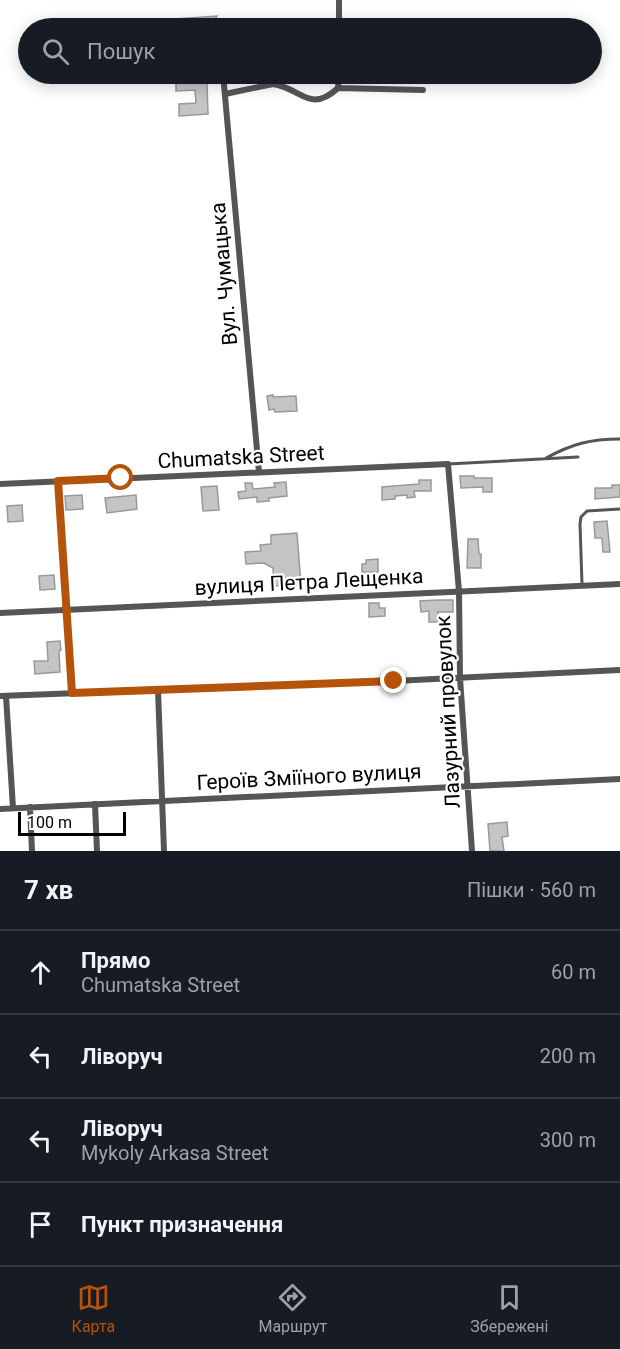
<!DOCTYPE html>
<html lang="uk">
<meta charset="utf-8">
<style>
body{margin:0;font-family:Roboto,sans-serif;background:#242831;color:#f1f3f6}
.scale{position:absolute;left:18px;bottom:15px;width:108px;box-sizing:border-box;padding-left:6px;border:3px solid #000;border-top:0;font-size:16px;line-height:21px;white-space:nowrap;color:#000;-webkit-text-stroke:4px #fff;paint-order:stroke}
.stop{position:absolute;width:18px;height:18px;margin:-14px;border:4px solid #b45309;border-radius:50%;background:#fff}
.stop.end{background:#b45309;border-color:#fff;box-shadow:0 2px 6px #0008}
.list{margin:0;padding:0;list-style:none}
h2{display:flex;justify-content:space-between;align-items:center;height:78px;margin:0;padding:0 24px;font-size:26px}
h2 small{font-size:20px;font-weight:400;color:#9ea1a6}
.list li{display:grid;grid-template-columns:39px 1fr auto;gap:18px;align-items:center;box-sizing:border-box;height:84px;padding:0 24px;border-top:2px solid #363941}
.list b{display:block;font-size:22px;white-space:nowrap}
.list p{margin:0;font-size:20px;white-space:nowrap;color:#9ea1a6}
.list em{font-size:20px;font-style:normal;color:#9ea1a6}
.icon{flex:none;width:33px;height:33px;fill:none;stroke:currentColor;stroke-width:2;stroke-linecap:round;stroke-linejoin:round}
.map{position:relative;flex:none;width:620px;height:851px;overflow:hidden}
.search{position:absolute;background:#171b24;box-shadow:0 3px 15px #0003;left:18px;right:18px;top:18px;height:66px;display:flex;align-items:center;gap:15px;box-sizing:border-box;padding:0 21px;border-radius:33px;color:#9ea1a6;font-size:22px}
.sheet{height:414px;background:#171b24}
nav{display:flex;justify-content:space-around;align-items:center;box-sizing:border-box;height:84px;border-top:2px solid #363941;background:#171b24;font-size:16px;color:#9ea1a6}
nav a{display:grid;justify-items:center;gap:3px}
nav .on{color:#b45309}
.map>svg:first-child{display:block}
.building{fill:#c4c4c4;stroke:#999;stroke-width:1.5}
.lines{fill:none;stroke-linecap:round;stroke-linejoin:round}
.lane{stroke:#555;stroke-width:3}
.street{stroke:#555;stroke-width:6}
.route{stroke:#b45309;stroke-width:8}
.labels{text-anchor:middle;stroke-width:4.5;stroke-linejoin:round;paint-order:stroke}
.street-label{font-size:21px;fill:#000;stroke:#fff}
</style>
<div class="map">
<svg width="620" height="851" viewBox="0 0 620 851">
<rect width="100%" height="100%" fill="#fff"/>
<path class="building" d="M217,16L213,22L214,28H176L175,19Z
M176,74H218V82L207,83L208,114L179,116V104L196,103L195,90L176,91Z
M273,395V397L296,396L297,411L275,412L274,409L269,410L267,396Z
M460,476H474V478H492V492H483V487L461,488Z
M419,480H431V491H414L415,497L407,498V495L395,496V499L382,500V487L419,484Z
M286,482L287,496L269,498V501L257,502V497L239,499L238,492L246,491L245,483H252L253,489L275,487L274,483Z
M612,485H620V497L595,499V488H612Z
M217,486L219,510L203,511L201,487Z
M82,495L83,509L66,510L65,496Z
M136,495L137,509L107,513L105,498Z
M22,505L23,521L8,522L7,506Z
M607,521L610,552H603L602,538H595L594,522Z
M297,533L301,585L274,586L273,568L264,563L246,564L245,552L261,551L260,545L271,544V535Z
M468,539H478L479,554H481V568H467Z
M378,559V572H362V564H366V560Z
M54,575L55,589L40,590L39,576Z
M437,600H453V612H438V622H429V611L421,612L420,601Z
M369,603H379V608H385V616L369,617Z
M60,641L61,650L59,651L60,672L35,674L34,661H48L47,642Z
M507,822L508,836L502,837L504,851H490L488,824Z"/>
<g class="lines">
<path class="lane" d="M546,458C572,444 590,439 620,439
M448,464L578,457
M58,483L72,692
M582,584L580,524L581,517L587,511L620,509"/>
<path class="street" d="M339,0V28
M218,23L219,28
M223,74L259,472
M338,88L423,90
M225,94L273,84C301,88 310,114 338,88L339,74
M0,484L448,464L459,591L460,678L472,851
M0,613L620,584
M158,690L164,851
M0,696L394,681L620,670
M6,696L13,808
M95,804L97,851
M30,807L32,851
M0,809L620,779"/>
</g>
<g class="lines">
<path class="route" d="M121,478L58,481L72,693L394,681"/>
</g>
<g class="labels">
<g class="street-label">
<text transform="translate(224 274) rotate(-95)" y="7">Вул. Чумацька</text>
<text transform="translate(241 457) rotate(-3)" y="7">Chumatska Street</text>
<text transform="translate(309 582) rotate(-3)" y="7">вулиця Петра Лещенка</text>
<text transform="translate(448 712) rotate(-93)" y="7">Лазурний провулок</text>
<text transform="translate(309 777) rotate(-3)" y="7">Героїв Зміїного вулиця</text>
</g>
</g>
</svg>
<div class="scale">100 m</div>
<div class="stop" style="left:121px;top:478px"></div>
<div class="stop end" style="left:394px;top:681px"></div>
<div class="search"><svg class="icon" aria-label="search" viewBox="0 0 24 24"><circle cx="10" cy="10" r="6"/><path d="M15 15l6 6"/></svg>Пошук</div>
</div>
<section class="sheet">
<h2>7 хв<small>Пішки · 560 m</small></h2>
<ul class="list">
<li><svg class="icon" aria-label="ahead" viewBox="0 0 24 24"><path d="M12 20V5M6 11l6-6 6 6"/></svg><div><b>Прямо</b><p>Chumatska Street</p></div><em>60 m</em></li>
<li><svg class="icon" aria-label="left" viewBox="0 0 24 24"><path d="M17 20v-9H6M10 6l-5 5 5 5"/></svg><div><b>Ліворуч</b></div><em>200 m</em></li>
<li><svg class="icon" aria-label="left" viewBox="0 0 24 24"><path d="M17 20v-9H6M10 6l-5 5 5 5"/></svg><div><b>Ліворуч</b><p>Mykoly Arkasa Street</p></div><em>300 m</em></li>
<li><svg class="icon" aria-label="arrive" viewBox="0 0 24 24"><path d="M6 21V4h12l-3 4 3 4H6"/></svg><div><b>Пункт призначення</b></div></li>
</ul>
</section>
<nav>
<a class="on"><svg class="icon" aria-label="map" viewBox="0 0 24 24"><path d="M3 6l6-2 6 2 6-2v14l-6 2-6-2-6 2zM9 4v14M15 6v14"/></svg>Карта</a>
<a><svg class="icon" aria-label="directions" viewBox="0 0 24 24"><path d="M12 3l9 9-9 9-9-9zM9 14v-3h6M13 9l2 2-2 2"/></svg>Маршрут</a>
<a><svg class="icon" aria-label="saved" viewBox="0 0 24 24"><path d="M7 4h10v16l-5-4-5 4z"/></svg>Збережені</a>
</nav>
